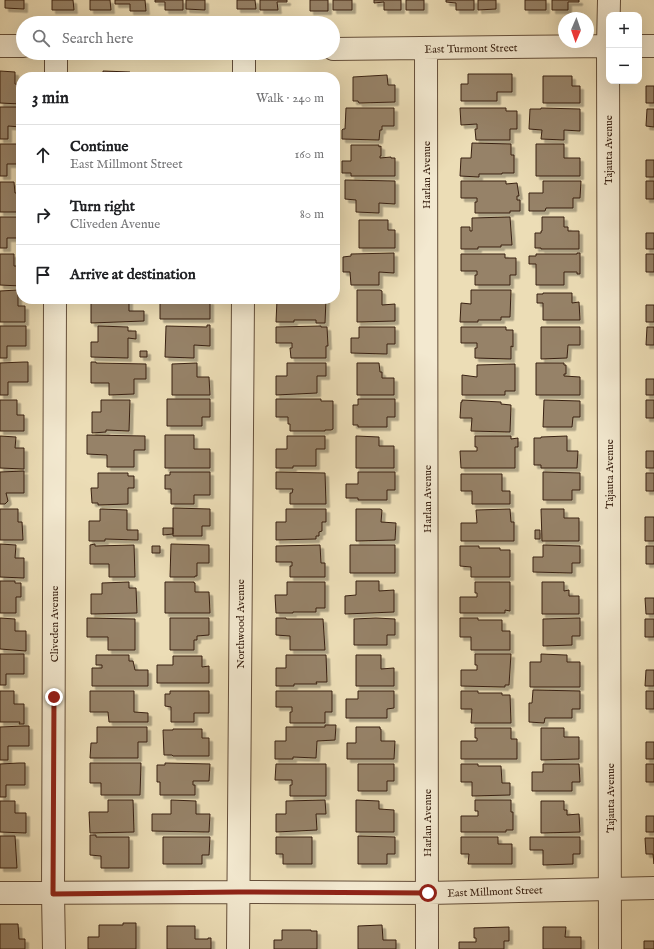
<!DOCTYPE html>
<meta charset="utf-8">
<style>
body{margin:0;font-family:"IM FELL English",serif;background:#f2f2f2;color:#202124}
.controls{position:absolute;right:12px;top:12px;display:grid;overflow:hidden;border-radius:8px;box-shadow:0 4px 16px #0002}
.controls button{width:36px;height:36px;display:grid;place-items:center;padding:0;border:0;border-bottom:1px solid #e0e0e0;background:#fff;color:#202124;font:20px sans-serif}
.compass{position:absolute;left:558px;top:12px;width:36px;height:36px;border-radius:50%;background:#fff;box-shadow:0 4px 16px #0002;rotate:182deg}
.stop{position:absolute;width:12px;height:12px;margin:-9px;border:3px solid #8f2418;border-radius:50%;background:#fff}
.stop.end{background:#8f2418;border-color:#fff;box-shadow:0 1px 4px #0008}
.list{margin:0;padding:0;list-style:none}
h2{display:flex;justify-content:space-between;align-items:center;height:52px;margin:0;padding:0 16px;font-size:17px}
h2 small{font-size:13px;font-weight:400;color:#757577}
.list li{display:grid;grid-template-columns:26px 1fr auto;gap:12px;align-items:center;box-sizing:border-box;height:60px;padding:0 16px;border-top:1px solid #e0e0e0}
.list b{display:block;font-size:15px;white-space:nowrap}
.list p{margin:0;font-size:13px;white-space:nowrap;color:#757577}
.list em{font-size:13px;font-style:normal;color:#757577}
.icon{flex:none;width:22px;height:22px;fill:none;stroke:currentColor;stroke-width:2;stroke-linecap:round;stroke-linejoin:round}
.map{position:relative;flex:none;width:654px;height:949px;overflow:hidden}
.search{position:absolute;background:#fff;box-shadow:0 4px 16px #0002;left:16px;top:16px;width:324px;height:44px;display:flex;align-items:center;gap:10px;box-sizing:border-box;padding:0 14px;border-radius:22px;color:#757577;font-size:15px}
.panel{position:absolute;background:#fff;box-shadow:0 4px 16px #0002;left:16px;top:72px;width:324px;height:232px;border-radius:16px}
.map>svg:first-child{display:block}
.building{fill:#968267;stroke:#382011;filter:url(#shadow)}
.lines{fill:none;stroke-linecap:round;stroke-linejoin:round}
.minor-casing{stroke:#654f3a;stroke-width:24}
.minor{stroke:#f3e9d0;stroke-width:22}
.route{stroke:#8f2418;stroke-width:5}
.labels{text-anchor:middle;stroke-width:3;stroke-linejoin:round;paint-order:stroke}
.street-label{font-size:11px;fill:#382011;stroke:#f3e9d0}
</style>
<div class="map">
<svg width="654" height="949" viewBox="0 0 654 949">
<defs>
<filter id="shadow"><feDropShadow dx="3.5" dy="3.5" stdDeviation="0" flood-color="#0004"/></filter>
</defs>
<rect width="100%" height="100%" fill="#ecddb6"/>
<filter id="stains"><feTurbulence type="fractalNoise" baseFrequency=".005" numOctaves="4"/><feColorMatrix values="0 0 0 0 .2 0 0 0 0 .09 0 0 0 0 .02 0 0 0 .5 -.17"/></filter>
<radialGradient id="worn" r=".72"><stop offset=".6" stop-color="#630" stop-opacity="0"/><stop offset="1" stop-color="#630" stop-opacity=".3"/></radialGradient>
<path class="building" d="M5,0H24V9L5,8Z
M52,0H73L74,10H52Z
M90,0H110L111,10H90Z
M115,0H145L146,11H130V4H115Z
M155,0H183V10H165V2H155Z
M186,0H205V10L186,9Z
M237,0H255L256,9H237Z
M260,0H287V2H277L278,10H260Z
M310,0H328V11H310Z
M333,0H352V10H333Z
M374,0H401V10H384V2L374,3Z
M406,0H424V10H406Z
M446,0H474V10H456V3L446,2Z
M478,0H496V9L478,10Z
M525,0H546V10H525Z
M552,0H579V2H568V10H552Z
M0,71L15,72V84L21,85V104L0,103Z
M103,71L130,72V77H103Z
M468,74H512V92H497V101H461V84H468Z
M174,75H203V77H174Z
M284,75H313V76L319,77H284Z
M387,75L388,85H395V102L359,103L358,101H353V77Z
M543,76H572V86H580V103H543Z
M646,86H654V103H646Z
M0,107H21V127L8,126V139H0Z
M346,108H394V126H382V130H380L379,140L342,139V130L343,129H345Z
M460,108H506V111H517V129H510V140H476L475,129H477V124L461,125Z
M541,108L580,109V131L564,130V140L541,139L542,130L529,129L530,109H541Z
M647,109H654V127L646,126Z
M472,143L511,144V155H514V173H502V174H479V177L460,176L461,158H471Z
M0,144H21V164H7V176H0Z
M536,144H564V158H580V176H536Z
M351,145H379V147L381,146V156H380V158L391,157V158H395V176H351V173H342V161H351Z
M646,160H654V177H646Z
M345,180L395,181V204L379,203V213L356,212V200L345,199Z
M461,181H506V184L517,183L519,196H517V200H520V211H510V213H475V202H477V198H461Z
M543,181H581L580,198H573V208H546L545,211H529V193H543Z
M646,181H654V199H646Z
M0,182H14L15,193H21V212H0Z
M0,217H21V238H7V248H0Z
M510,217L512,245H501V247H478V249H461V227H470V231H472V218Z
M542,217H564V227H568V231H579V249H541V248H535V233H541V231H542Z
M359,220H388V230H395V248H359Z
M646,233H654V249H646Z
M394,253V273L379,272V285H351L350,272H343V257L351,256V254Z
M577,253H580V274H577V272H564V285H536V264H529V256H536V254H577Z
M0,254H14V266H21V286L0,285Z
M461,254H505V258H516V275H510V285H475V275H477V271H461Z
M646,254H654V272H646Z
M18,290V306H25V322H0V291Z
M357,290H380L382,291V305L395,304V321L357,322Z
M471,290H511L510,317H501V320H478V322H460L461,303L471,304Z
M543,293H572V303L579,302L580,320H543V303H537V294H543Z
M101,299H129V311H144V321L91,323V303L101,302Z
M173,299H202V301H210V319H160V302H173Z
M287,299H326L325,323H316V320H294V322H276L277,300H287Z
M646,305H654V322H646Z
M207,325H210V346L194,345V358L165,357L166,326L207,327Z
M0,326H26V346H7V358H0Z
M98,326L128,327V331H136V339L128,338V358L91,357V342H98Z
M321,326V327H327L328,346H326V358H291L290,348H292V343H276V327Z
M359,327H395V344H387V354L351,353V338H359Z
M461,327H506V330H513V347L511,346V359L475,358V348H477V343H461Z
M541,327H580V345H568L567,358L541,359Z
M647,327H654V345H646Z
M140,351H147V357H140Z
M24,362H28V382H8V395H0V363Z
M91,362H96V363L146,364V379H134V394L109,395V383H91Z
M197,363V377H209L210,395H172V364Z
M287,363H326V376H317V393L276,395V376H287Z
M357,363H379L380,372H382V378H394V395H357Z
M536,363H564V365H566V374H564V376L580,377V395H536Z
M515,364V391H505V395H462V375L477,377V365Z
M646,379H654V395H646Z
M167,399H210V417H202V426H167Z
M276,399H321V401H333V429L331,430H325V431H290V424H288V417H276Z
M358,399H395V417H387V427H358V425H353V405H358Z
M0,400H17V415H24V431H0Z
M101,400H130L129,431L106,430V432L92,433V412H101Z
M462,400L501,402V404L511,405L510,432L471,431L472,418H460L461,402H462Z
M544,400L580,401V417H573L572,427H543Z
M646,400H654V418H646Z
M87,435L145,436V450H134V467H107V455L87,454Z
M165,435H194V449H210V468H165Z
M0,436L16,437L15,448H24V469L0,468Z
M287,436H325V449H316V466H293V468H276V449H287Z
M356,436L379,437V446H394V468H356Z
M475,436H511V439L518,438V447H515V468H461L460,451H477V447H475Z
M567,436V451H578L577,468H541V465H534V438H541V437Z
M646,451H654V468H646Z
M24,471V493H6L8,501L5,504H0V472Z
M170,472H210V495H194V504H171V489H165V475H170Z
M276,472L325,473L326,504H290V493H292L293,489H276Z
M358,472H395V490H387V500H358V498H346V484H358Z
M543,472L580,473V490H572V500H543Z
M98,473H128V476H134V488H128V504L98,505V503H92L91,488H98Z
M646,473H654V491H646Z
M461,474H502V491H510V504H472V491H461Z
M173,508L210,509V526H202V536H173Z
M0,509H18V522H22L23,540H0Z
M100,509L127,510V530H138V540L105,539V541H89V521H100Z
M286,509H326V522H322V531L319,532V536H316V539L276,540V522H286Z
M356,509H380L382,510L381,522L396,523L395,540L356,541Z
M510,509L511,522H514V541H461V523H477L476,510Z
M541,509H564V518H579V541H542Z
M645,517H654V541H645Z
M163,528H173V534L163,535Z
M535,530H540V539H535Z
M0,544L16,545L15,558H24V578L0,577Z
M95,544V546L134,545L135,577H109V564H90V545Z
M171,544L209,545V563H197V576H195V577H170Z
M320,545L321,563H325V577H290V566H292V562H276V546Z
M350,545H395V573H350Z
M543,545L580,546V563H572V573L533,572V557H543Z
M152,546H160V553H152Z
M460,546H479V548H500V550H510V577H471V567L460,566Z
M646,546H654V564H646Z
M0,581H15V583H21V597H16V613H0Z
M356,581H379V591L394,590V612L345,614V596L356,595Z
M129,582V588H136L137,613L91,614V594H102V583Z
M165,582H194V583H195V592H209L210,613H165Z
M287,582H325V608H316V612H293V613H276L275,595H287Z
M475,582H510V611L505,610V613H460V597H477V593H475Z
M542,582H564V591L569,590V596H579V614H542Z
M645,598H654V614H646Z
M0,618L15,619V631H26V651L0,649Z
M87,618L135,619V650H108V637H87Z
M170,618H209V635L197,636V640H194V650H170Z
M276,618H286V619H323L325,650H290V636L276,635Z
M376,618L395,619V635H387V645H354V619Z
M460,618H478V620H502V631H510V650H471V637H460Z
M580,618V636H572V645L543,646V619Z
M645,619H654V637H645Z
M0,654H24V674H6V685H0Z
M475,654H511L509,685H505V687L461,686V670H477V665H475Z
M541,654L565,655H567V662H580V687H530V662H541Z
M96,655H129V661H133L135,670H148V686H92V668H102V665H96Z
M286,655H326L327,682H316L317,684H294V686H276V668H286Z
M356,655H381V669L394,668V686H356Z
M173,656H202V667L209,666V683H157V665H173Z
M646,670H654V686H645Z
M533,690L580,691V709H572V718H545L544,723L529,722V703H532Z
M0,691H14V704H24V724H19L20,722H0Z
M90,691H134V712L148,713V722H109L108,712H90Z
M170,691H209V713H194V722H171V707L165,706V694H170Z
M276,691H332V712H325V723H290V712H292V707H276Z
M358,691H394V708L387,709V718H346V699H358Z
M461,691H478V693H502V695H510L511,723H471L472,709H461Z
M646,691H654V709H646Z
M325,725H336L335,740L317,741L316,758L293,757V759H275V741H286V727H325Z
M24,726H29V746H8V760H0V727Z
M97,727H147V742H138V758H90L91,743H97Z
M356,727H380V729H381V741H395L394,759H347V743H356Z
M475,728H511V739H517V759H461V741H477V738H475Z
M541,728H564V737H579V759L541,760Z
M173,729H202V738H209V756H173L172,755H164L163,730H173Z
M646,742H654V759H646Z
M19,763H25V785H6V797H0V764Z
M90,763H141L140,795H101V783H90Z
M165,763L210,764L209,781H193V785H195V795H160V782H157V765H165Z
M276,764H326V796H290V785H292V780H275Z
M358,764H394V781H387V791H358Z
M461,764H478V766H501L502,783H510V795L472,796V782H461Z
M543,764H579L580,782H572V791H532V772H543Z
M646,764H654V782H646Z
M108,800H133L134,832L90,833L89,812H108Z
M171,800L196,801V814H210L209,832L152,831V814H171Z
M325,800L326,814H316L317,830L276,832V814H286V801Z
M356,800L379,801V809L394,810V832H356Z
M475,800H511V812H513V830H506V832H461V816H478V811H475Z
M0,801H15V813H26V833L0,832Z
M541,801H564V810H567V815L579,814L580,832L541,833Z
M646,816H654V832H646Z
M90,835H96V837H129V868H101V856L90,855Z
M0,836H15L17,868H0Z
M358,836L395,837V854H387V864H358Z
M163,837H210L209,855H202V864H163Z
M276,837H312V864H283V854H276Z
M461,837H498V844H512V864H468L469,854H461Z
M530,837H580V854H573V864L543,865V850H530Z
M645,838H654V864L653,854H646Z
M123,923H136V949H88V937H99V925H123Z
M0,924H18L19,939H25V949H0Z
M382,925L383,940H396V949H358V926Z
M167,926H195V939H208V938H211V949H167Z
M509,927V941H504V949H459V942H476V938H474V928Z
M543,927H566L565,937H581V949H543Z
M282,930H311V931H317V949H274V940H282Z
M644,941H654V949H644Z"/>
<g class="lines">
<defs>
<path id="minor" d="M609,0L608,46L610,949
M0,46H23
M639,46H654
M426,48L427,949
M333,49L609,46
M56,77V53
M244,77V53
M0,893L238,892L428,893L654,888
M54,949L53,894L55,299
M238,949L243,299"/>
</defs>
<use href="#minor" class="minor-casing"/>
<use href="#minor" class="minor"/>
</g>
<g class="lines">
<path class="route" d="M54,697L53,894L238,892L428,893"/>
</g>
<g class="labels">
<g class="street-label">
<text transform="translate(471 48) rotate(-1)" y="4">East Turmont Street</text>
<text transform="translate(608 150) rotate(-90)" y="4">Tajauta Avenue</text>
<text transform="translate(426 175) rotate(-90)" y="4">Harlan Avenue</text>
<text transform="translate(609 474) rotate(-90)" y="4">Tajauta Avenue</text>
<text transform="translate(427 499) rotate(-90)" y="4">Harlan Avenue</text>
<text transform="translate(54 624) rotate(-90)" y="4">Cliveden Avenue</text>
<text transform="translate(240 624) rotate(-90)" y="4">Northwood Avenue</text>
<text transform="translate(610 798) rotate(-90)" y="4">Tajauta Avenue</text>
<text transform="translate(427 823) rotate(-90)" y="4">Harlan Avenue</text>
<text transform="translate(495 891) rotate(-2)" y="4">East Millmont Street</text>
</g>
</g>
<rect width="100%" height="100%" filter="url(#stains)"/>
<rect width="100%" height="100%" fill="url(#worn)"/>
</svg>
<div class="controls">
<button>+</button>
<button>−</button>
</div>
<svg class="compass" viewBox="-18 -18 36 36"><path d="M0-13l5 13h-10z" fill="#e53935"/><path d="M0 13l5-13h-10z" fill="#757577"/></svg>
<div class="stop" style="left:428px;top:893px"></div>
<div class="stop end" style="left:54px;top:697px"></div>
<div class="search"><svg class="icon" aria-label="search" viewBox="0 0 24 24"><circle cx="10" cy="10" r="6"/><path d="M15 15l6 6"/></svg>Search here</div>
<section class="panel">
<h2>3 min<small>Walk · 240 m</small></h2>
<ul class="list">
<li><svg class="icon" aria-label="ahead" viewBox="0 0 24 24"><path d="M12 20V5M6 11l6-6 6 6"/></svg><div><b>Continue</b><p>East Millmont Street</p></div><em>160 m</em></li>
<li><svg class="icon" aria-label="right" viewBox="0 0 24 24"><path d="M7 20v-9h11M14 6l5 5-5 5"/></svg><div><b>Turn right</b><p>Cliveden Avenue</p></div><em>80 m</em></li>
<li><svg class="icon" aria-label="arrive" viewBox="0 0 24 24"><path d="M6 21V4h12l-3 4 3 4H6"/></svg><div><b>Arrive at destination</b></div></li>
</ul>
</section>
</div>
